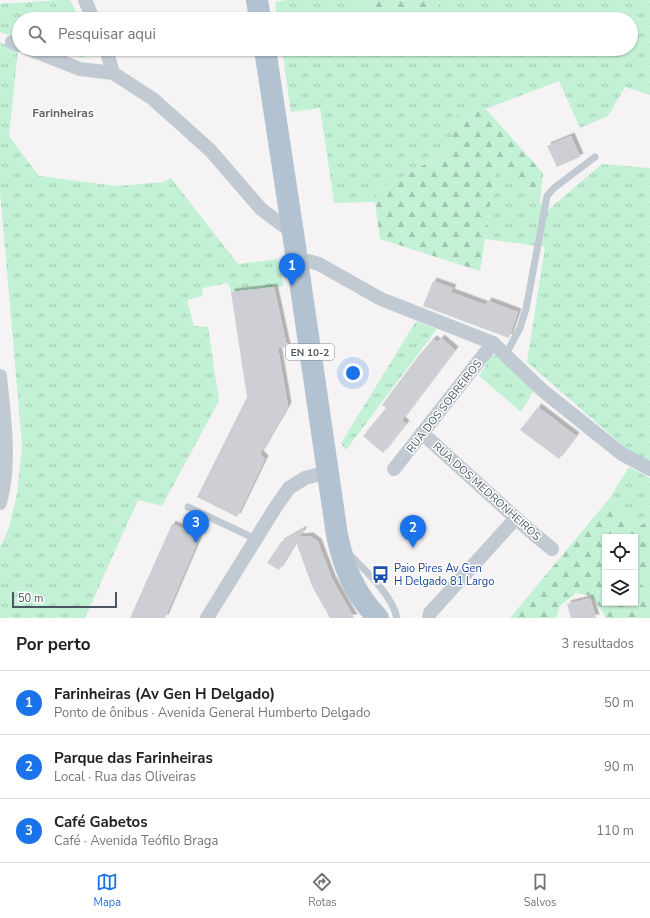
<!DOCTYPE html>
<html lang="pt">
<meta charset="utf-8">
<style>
body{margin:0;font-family:"Nunito Sans",sans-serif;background:#f6f6f6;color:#202124}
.controls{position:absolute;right:12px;bottom:12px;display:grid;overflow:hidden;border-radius:0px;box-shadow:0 1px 3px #0004}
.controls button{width:36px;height:36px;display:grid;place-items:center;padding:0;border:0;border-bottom:1px solid #e0e0e0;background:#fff;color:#202124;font:20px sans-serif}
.scale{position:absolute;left:12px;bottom:10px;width:105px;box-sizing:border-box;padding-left:4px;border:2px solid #4a5661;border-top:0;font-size:11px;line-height:14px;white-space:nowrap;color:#4a5661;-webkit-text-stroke:3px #fff;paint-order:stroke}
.you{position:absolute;left:353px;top:373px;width:14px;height:14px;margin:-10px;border:3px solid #fff;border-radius:50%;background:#1a73e8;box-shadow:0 0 0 6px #1a73e833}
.badge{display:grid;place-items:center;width:26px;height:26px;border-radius:50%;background:#1a73e8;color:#fff;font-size:13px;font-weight:700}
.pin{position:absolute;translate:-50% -33px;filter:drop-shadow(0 1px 2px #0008)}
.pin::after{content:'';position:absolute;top:21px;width:14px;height:12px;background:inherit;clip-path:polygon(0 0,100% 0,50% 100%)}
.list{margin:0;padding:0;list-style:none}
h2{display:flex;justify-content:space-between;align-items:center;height:52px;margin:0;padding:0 16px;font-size:17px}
h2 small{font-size:13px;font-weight:400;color:#757577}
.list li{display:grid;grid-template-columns:26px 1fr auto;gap:12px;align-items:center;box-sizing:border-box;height:64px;padding:0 16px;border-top:1px solid #e0e0e0}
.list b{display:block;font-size:15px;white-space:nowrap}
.list p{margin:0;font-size:13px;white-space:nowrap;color:#757577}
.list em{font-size:13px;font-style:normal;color:#757577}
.icon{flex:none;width:22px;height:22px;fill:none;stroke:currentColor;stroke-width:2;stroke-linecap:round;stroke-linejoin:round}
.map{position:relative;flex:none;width:650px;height:618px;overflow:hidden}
.search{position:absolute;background:#fff;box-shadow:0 1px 3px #0004;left:12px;right:12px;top:12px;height:44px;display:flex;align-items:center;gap:10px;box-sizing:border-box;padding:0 14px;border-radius:22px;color:#757577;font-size:15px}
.sheet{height:244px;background:#fff}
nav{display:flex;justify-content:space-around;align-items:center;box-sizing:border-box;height:56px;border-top:1px solid #e0e0e0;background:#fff;font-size:11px;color:#757577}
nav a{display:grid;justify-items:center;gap:2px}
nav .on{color:#1a73e8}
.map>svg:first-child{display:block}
.grass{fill:url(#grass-tufts)}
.forest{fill:url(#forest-firs);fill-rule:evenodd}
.building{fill:#cdcfd5;filter:url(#shadow)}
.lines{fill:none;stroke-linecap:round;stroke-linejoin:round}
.service{stroke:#c1cad2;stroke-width:7}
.minor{stroke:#c1cad2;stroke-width:14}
.primary{stroke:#b3c2d1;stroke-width:22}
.labels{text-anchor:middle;stroke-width:3;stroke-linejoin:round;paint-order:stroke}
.shield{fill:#fff;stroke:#808990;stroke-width:1}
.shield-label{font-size:10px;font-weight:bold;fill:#4a5661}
.street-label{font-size:11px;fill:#4a5661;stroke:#fff}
.transit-label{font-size:11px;fill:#164399;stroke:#fff;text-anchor:start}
.neighbourhood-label{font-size:12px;font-weight:bold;fill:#5f6368;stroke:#fff}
</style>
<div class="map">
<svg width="650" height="618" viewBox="0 0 650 618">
<defs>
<pattern id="grass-tufts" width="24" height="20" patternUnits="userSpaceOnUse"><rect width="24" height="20" fill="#c3f1d5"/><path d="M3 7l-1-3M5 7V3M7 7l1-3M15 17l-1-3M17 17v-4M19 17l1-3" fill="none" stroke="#a0c6b0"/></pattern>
<pattern id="forest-firs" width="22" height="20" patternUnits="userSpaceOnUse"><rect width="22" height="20" fill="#c3f1d5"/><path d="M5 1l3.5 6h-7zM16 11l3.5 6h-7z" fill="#a0c6b0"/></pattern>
<filter id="shadow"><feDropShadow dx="3.5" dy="-3.5" stdDeviation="0" flood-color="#0004"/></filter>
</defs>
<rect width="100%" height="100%" fill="#f5f3f3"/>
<path class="grass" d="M60,0H70L80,19H19V38L0,32V4Z
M286,0H360L361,8L439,7L438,0H650V95L625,87L608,116L580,128L559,81L486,109L456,117L449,151L378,190L375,202L334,203L320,108L291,112L282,49H631V19H277L275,2Z
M0,42L18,50L9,136L39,176L117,186L164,182L171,178L238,264L278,259L284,286L231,292L228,283L203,288L202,296L187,300L194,326L208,327L219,401L162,506L138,500L85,618H0V548L9,527L17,494L22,445L0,191Z
M55,49H94L83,58Z
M602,164L650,168V463L636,457L527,362L545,247L485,239L496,167L548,210Z
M416,321L437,329L346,450L341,443Z
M498,355L534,390L521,412L479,376L491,356Z
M629,467L650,478V520L636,528L609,499Z
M650,564V592L640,583Z"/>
<path class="forest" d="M360,0H438L439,7L361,8Z
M486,109L543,173L540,204L496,168L480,271L380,239L375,202L378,190L449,151L455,117Z
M609,499L636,528L650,520V564L640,583L650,592V618H605V615L591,596L576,593L560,606L556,618H510ZM605,537H635V603H605Z"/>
<path class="building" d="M571,136L580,157L557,167L547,146Z
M433,281L453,288L451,292L486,305L488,301L518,312L509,338L423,306Z
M274,287L287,347L278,348L288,406L260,454L265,459L237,517L197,497L247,397L231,292Z
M441,338L455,350L402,420L406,424L383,453L363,436L386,408L382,405L417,358L433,339L438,342Z
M538,407L576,436L559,459L520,430Z
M172,524L200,536L165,618H130Z
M304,529L299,537L310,536L318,542L332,579L354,618H330L312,586L296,542L279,570L267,563L281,542Z
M590,598L596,618H571L567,604Z"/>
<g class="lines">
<path class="service" d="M506,354L520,328L526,309L547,196L554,188L595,157
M188,507L256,539
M349,554C365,570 392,595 397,618"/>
<path class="minor" d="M85,0L93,19
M12,42L19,45
M29,49L80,69L113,73
M106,49L113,73L153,99L210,150L261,209L293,233
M297,258L319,264L381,299L493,343L542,390L622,454L650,469
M0,376C4,418 11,462 0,503
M422,433L529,530L552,549
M394,469L493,343
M207,618L275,508L289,488L305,478L327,472
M429,618L430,613L516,518"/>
<path class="primary" d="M257,0L260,19
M265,49L293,233L337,535C344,568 354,593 378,618"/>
</g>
<defs>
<symbol id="bus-bare" viewBox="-9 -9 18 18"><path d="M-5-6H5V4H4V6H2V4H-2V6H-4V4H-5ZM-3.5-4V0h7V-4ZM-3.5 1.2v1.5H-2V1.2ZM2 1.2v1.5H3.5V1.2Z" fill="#1a4fb4" stroke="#fff" stroke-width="2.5" paint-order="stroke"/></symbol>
</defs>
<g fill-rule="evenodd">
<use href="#bus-bare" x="368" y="562" width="25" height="25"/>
</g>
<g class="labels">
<rect class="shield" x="286" y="344" width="48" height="16" rx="3"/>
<g class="shield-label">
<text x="310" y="356">EN 10-2</text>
</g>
<g class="street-label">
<text transform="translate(444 406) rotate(-52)" y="4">RUA DOS SOBREIROS</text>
<text transform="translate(487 491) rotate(42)" y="4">RUA DOS MEDRONHEIROS</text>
</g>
<g class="transit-label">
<text x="394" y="572">Paio Pires Av Gen<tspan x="394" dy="13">H Delgado 81 Largo</tspan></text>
</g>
<g class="neighbourhood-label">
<text x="63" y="117">Farinheiras</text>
</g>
</g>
</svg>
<div class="controls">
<button><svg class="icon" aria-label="locate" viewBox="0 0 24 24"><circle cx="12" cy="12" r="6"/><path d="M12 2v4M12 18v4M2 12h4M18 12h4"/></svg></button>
<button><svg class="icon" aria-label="layers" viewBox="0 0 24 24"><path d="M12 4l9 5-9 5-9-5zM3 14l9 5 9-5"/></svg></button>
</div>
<div class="scale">50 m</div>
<div class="you"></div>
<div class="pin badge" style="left:292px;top:286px">1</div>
<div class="pin badge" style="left:413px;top:548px">2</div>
<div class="pin badge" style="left:196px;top:543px">3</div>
<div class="search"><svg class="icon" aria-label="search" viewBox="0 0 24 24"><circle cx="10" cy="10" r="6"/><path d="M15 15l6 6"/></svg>Pesquisar aqui</div>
</div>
<section class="sheet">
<h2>Por perto<small>3 resultados</small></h2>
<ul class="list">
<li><span class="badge">1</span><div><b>Farinheiras (Av Gen H Delgado)</b><p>Ponto de ônibus · Avenida General Humberto Delgado</p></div><em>50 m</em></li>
<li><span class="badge">2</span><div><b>Parque das Farinheiras</b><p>Local · Rua das Oliveiras</p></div><em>90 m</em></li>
<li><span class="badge">3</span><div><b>Café Gabetos</b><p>Café · Avenida Teófilo Braga</p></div><em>110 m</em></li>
</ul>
</section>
<nav>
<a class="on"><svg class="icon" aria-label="map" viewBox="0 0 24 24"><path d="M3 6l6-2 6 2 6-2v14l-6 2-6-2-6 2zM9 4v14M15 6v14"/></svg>Mapa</a>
<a><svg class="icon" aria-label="directions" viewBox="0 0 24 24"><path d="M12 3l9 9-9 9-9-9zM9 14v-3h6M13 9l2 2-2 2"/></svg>Rotas</a>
<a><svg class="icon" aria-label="saved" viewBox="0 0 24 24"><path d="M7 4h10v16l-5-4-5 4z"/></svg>Salvos</a>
</nav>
